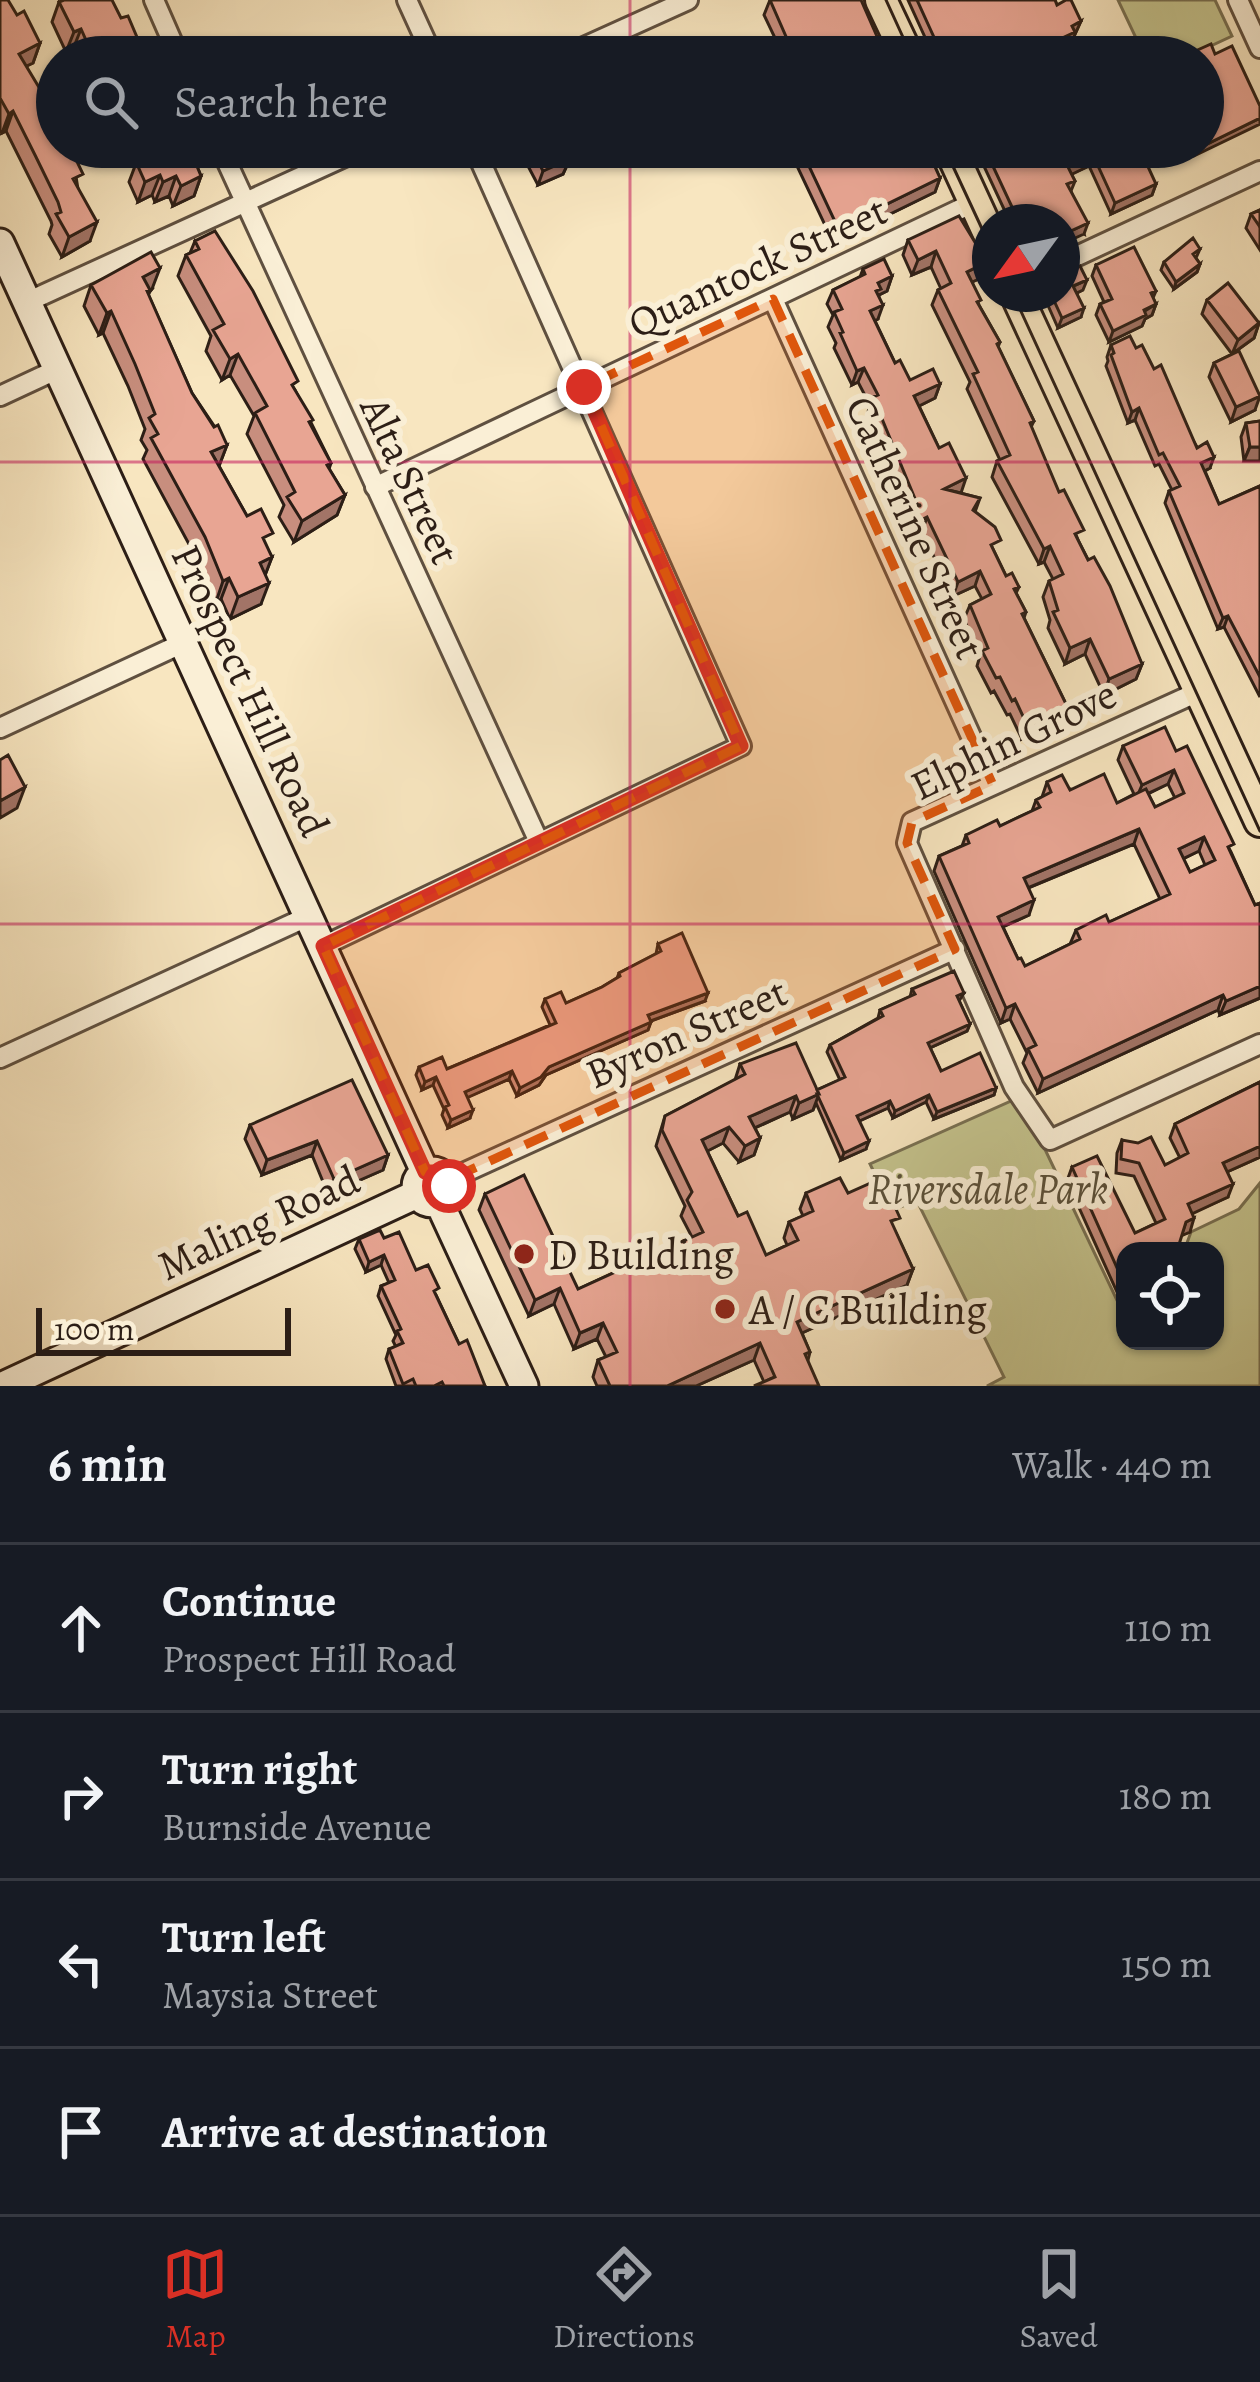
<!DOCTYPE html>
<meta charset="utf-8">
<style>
body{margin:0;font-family:Alegreya,serif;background:#20242c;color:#f1f3f6}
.controls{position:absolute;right:36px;bottom:36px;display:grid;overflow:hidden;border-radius:24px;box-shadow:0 3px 9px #0004}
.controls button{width:108px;height:108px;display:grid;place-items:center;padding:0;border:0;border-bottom:3px solid #363941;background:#171b24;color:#f1f3f6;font:60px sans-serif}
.compass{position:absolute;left:972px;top:204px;width:108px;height:108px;border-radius:50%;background:#171b24;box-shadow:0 3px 9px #0004;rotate:237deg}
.scale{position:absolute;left:36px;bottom:30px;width:255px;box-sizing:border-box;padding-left:12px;border:6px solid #2c1e16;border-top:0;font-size:33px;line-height:42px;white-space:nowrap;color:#2c1e16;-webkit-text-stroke:9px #faefd6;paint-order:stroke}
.stop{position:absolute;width:36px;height:36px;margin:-27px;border:9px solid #d93025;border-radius:50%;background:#fff}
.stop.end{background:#d93025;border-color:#fff;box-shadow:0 3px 12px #0008}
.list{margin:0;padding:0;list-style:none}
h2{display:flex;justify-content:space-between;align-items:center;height:156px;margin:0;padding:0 48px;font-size:51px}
h2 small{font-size:39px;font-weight:400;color:#9ea1a6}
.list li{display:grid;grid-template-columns:78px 1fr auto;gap:36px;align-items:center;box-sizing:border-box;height:168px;padding:0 48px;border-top:3px solid #363941}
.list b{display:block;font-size:45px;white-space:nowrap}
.list p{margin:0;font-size:39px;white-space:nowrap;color:#9ea1a6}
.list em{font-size:39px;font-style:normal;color:#9ea1a6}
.icon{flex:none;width:66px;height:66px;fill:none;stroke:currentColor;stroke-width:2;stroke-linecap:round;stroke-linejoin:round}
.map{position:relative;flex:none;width:1260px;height:1386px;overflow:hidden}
.search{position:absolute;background:#171b24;box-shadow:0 3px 9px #0004;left:36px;right:36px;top:36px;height:132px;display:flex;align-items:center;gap:30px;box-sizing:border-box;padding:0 42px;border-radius:66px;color:#9ea1a6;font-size:45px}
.sheet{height:828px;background:#171b24}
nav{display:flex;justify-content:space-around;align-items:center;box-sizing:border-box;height:168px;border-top:3px solid #363941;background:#171b24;font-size:33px;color:#9ea1a6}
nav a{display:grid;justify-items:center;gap:6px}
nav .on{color:#d93025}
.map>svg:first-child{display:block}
.green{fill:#c4c38d;stroke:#787052;stroke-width:3}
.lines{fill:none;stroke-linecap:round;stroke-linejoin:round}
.street-casing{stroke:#5f5040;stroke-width:24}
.secondary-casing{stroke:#2c1e16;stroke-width:33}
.primary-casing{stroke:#2c1e16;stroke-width:36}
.street{stroke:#faefd6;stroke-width:18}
.secondary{stroke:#faefd6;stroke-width:27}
.primary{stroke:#f8e6c0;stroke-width:30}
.tram{stroke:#2c1e16;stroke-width:3}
.wall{fill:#c88e7e;stroke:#2c1e16;stroke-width:3;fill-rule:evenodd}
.shaded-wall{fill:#a27467;stroke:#2c1e16;stroke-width:3}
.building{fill:#e8a593;stroke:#2c1e16;stroke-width:3;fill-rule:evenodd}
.route{stroke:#d93025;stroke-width:15}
.marked{fill:#df560c;fill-opacity:0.2;stroke:#df560c;stroke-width:9;stroke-dasharray:24 15;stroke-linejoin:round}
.grid{fill:none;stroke:#c2185b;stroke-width:3;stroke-opacity:0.55}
.poi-dot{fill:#8f2418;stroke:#faefd6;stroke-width:4.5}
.labels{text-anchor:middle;stroke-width:12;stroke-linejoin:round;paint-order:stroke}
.street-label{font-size:42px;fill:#2c1e16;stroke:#faefd6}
.park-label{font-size:42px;font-style:italic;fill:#5a503a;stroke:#faefd6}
.poi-label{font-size:42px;fill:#2c1e16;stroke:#faefd6;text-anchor:start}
</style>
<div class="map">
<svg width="1260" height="1386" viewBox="0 0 1260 1386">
<rect width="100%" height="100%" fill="#f8e6c0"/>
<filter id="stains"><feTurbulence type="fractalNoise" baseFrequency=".00167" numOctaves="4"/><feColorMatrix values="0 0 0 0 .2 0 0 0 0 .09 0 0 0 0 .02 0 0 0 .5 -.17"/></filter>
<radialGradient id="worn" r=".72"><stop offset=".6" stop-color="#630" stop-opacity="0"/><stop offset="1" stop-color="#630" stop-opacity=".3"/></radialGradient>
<path class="green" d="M1118,0H1215L1232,36L1187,57H1145Z
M1020,1097L1125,1317V1341H1215V1251H1184L1191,1232L1239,1209L1260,1183V1386H987L1004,1377L917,1201L892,1210L870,1164Z"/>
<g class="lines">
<defs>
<path id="street" d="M154,0L179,57
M407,0L433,57
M1238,0L1260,48
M562,57L688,0
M220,147L539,842
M1062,263L1260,171
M773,299L993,785
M27,302L366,147
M0,396L58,369
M375,487L975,202
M1200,691L912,822L907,843L1014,1087L1050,1140L1260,1044
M0,728L183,643
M323,946L741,746L474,147
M0,1058L309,916
M448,1180L955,949"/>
<path id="secondary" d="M0,243L425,1172
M416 1187a16 16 0 1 1 32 0a16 16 0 1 1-32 0Z
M439,1202L524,1386
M3,1386L417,1194"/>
<path id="primary" d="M881,0L908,57
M949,147L990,236
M1016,294L1260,821"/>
</defs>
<use href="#street" class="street-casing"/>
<use href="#secondary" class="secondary-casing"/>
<use href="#primary" class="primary-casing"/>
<use href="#street" class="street"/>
<use href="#secondary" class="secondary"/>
<use href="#primary" class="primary"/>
<path class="tram" d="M886,0L912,57
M944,147L990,246
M1013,294L1260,831"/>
</g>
<path class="wall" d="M0,0L17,15L40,43L33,63L26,66L57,147H75L72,152L78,189L90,241L62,257L49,234L52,225L51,221L6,131L2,133L0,130Z
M770,0L886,57H784L764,15Z
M908,0H1055L1057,5L1081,21L1071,43L1061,47L1065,57H934Z
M59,2L139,57H77L73,49L66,52L52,22Z
M126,147H189L201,176L194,196L173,206L169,196L155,202L152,195L138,202L129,182L135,166Z
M518,147H572L569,165L566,167L563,174L538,185Z
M788,147H926L940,178L935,192L833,242Z
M975,147H1048L1053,156L1073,147L1156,184L1152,195L1111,214L1089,166L1071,174L1075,181L1071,191L1084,234L1062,222H1010Z
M1260,210V250L1246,228L1251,214Z
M908,240L987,262L981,278L972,282L979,305L1000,342L998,347L1034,421L1031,427L1079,542L1142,664L1136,679L1104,695L1085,654L1065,664L1048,628L1050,620L1043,597L1049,581L1053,579L1044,562L1039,564L992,477L997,461L1000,460L967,389L970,382L932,305L938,290L941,289L931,267L912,275L903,255Z
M195,241L295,390L331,463L329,469L345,495L337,515L294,542L279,517L284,505L247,434L254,416L230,375L222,380L206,351L211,336L178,276L186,255L190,253Z
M1200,249L1196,258L1200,264L1197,272L1174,289L1161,270L1164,262Z
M1096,265L1156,291L1153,298L1156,304L1152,315L1145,319L1142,326L1109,342L1096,315L1100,304L1104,302L1092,276Z
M863,269L892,276L887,291L879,295L878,319L875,321L895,363L910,380L940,384L935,398L919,406L960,493L980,498L975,512L1006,576L1019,587L1016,593L1026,612L1024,618L1067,706L1061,720L1022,739L1010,714L1007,715L994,691L991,693L977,666L980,656L964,619L970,605L982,599L975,586L953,596L922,532L916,535L910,522L912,518L868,412L870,405L858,382L852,385L834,348L836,343L828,327L833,315L827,304L833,290L860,277Z
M91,285L152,289L148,294L192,393L227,445L219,466L247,516L272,557L265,575L261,604L230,619L221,599L216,602L197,559L143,459L147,450L141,440L145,429L128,386L103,333L99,335L84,306Z
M1083,290L1077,293L1081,317L1058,328L1043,294H1062Z
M1207,300L1259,323L1254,338L1233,353L1255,410L1231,422L1209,377L1214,363L1232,354L1202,314Z
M1111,345L1136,348L1210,468L1205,471L1219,504L1260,486V697L1224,627L1218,629L1210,610L1165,503L1169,491L1172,490L1159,464L1155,466L1135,420L1128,423L1106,366L1108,361L1107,357Z
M1260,421L1244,461L1241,437L1246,423Z
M1123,746L1176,751L1231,852L1255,905L1260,903V998L1220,1015L1218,1010L1038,1093L1023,1063L1027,1053L1010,1019L1001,1023L934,871L939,856L962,846L966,835L1000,826L1032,811L1036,800L1042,797L1047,782L1117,803L1134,794L1118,760ZM1168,784L1175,798L1155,807L1148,794ZM1134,844L1160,899L1109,922L1076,930L1070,944L1025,966L1018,959L1003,927L1029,915L1028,888ZM1199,851L1205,865L1190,872L1183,859Z
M658,944L705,1001L651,1021L648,1030L546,1075L539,1085L517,1096L509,1079L467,1097L470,1118L448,1128L442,1115L444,1109L433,1085L422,1090L416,1075L419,1067L447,1069L550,1025L542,1007L545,999L566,1003L602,987L617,978L619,973L656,954Z
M912,989L964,993L959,1001L970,1024L967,1031L930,1048L941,1071L996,1088L994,1095L934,1119L926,1102L893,1118L888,1108L859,1121L866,1149L841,1160L816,1103L813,1110L793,1119L790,1112L755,1128L760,1138L754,1155L739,1162L723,1143L707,1151L738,1216L766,1255L787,1245L784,1238L789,1222L803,1216L800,1209L806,1193H848L895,1231L913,1269L907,1285L802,1333L810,1352L808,1360L764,1382L754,1360L696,1386H597L593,1377L598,1360L606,1357L597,1339L574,1349L554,1304L529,1316L479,1210L485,1194L578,1289L692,1237L681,1216L685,1206L656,1146L665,1116L735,1080L740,1064L817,1090L840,1080L827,1052L830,1045L878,1018L880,1010L910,997Z
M1260,1082V1157L1227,1172L1228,1197L1192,1213L1190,1232L1125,1251V1301L1120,1291L1117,1292L1067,1181L1072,1167L1135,1233L1156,1223L1134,1176L1116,1173L1117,1153L1122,1140L1165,1165L1180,1158L1170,1138L1175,1124Z
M250,1125L388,1155L383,1170L328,1194L312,1155L262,1175L245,1139Z
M384,1238L416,1270L436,1295L459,1344L485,1386H396L386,1359L389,1349L396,1347L393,1341L396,1335L378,1296L381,1286L389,1283L381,1265L366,1272L355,1249L359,1239Z"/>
<path class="shaded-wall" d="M1081,21L1071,43L1054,51L1058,40L1072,26Z
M81,29L73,49L66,52L74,32Z
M40,43L33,63L12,73L19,54Z
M13,111L6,131L2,133L9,114Z
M1260,118V124L1196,155L1199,148Z
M574,151L563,174L538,185L543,171Z
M1093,155L1089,166L1064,178L1068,167Z
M160,175L152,195L138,202L145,182Z
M176,176L169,196L155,202L163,182Z
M201,176L194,196L173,206L181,186Z
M940,178L935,192L833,242L838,228Z
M1156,184L1152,195L1111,214L1115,203Z
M97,222L90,241L62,257L69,237Z
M1088,223L1084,234L1062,244V235Z
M936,251L931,267L912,275L918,260Z
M987,262L981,278L961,287L967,272Z
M1200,264L1197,272L1174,289L1176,282Z
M160,268L152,289L150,291L142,311L143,277Z
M892,276L887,291L879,295L871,306L878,283Z
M1087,280L1083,290L1070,296L1073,286Z
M1156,304L1152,315L1145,319L1142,326L1109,342L1113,331Z
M883,305L878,319L865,325L870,311Z
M1084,308L1081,317L1058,328L1062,318Z
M111,311L103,333L99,335L107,313Z
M1259,323L1254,338L1232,354L1238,340Z
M238,354L230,375L222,380L230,359Z
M864,368L858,382L852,385L857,371Z
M940,384L935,398L909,411L914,396Z
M1260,396L1255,410L1231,422L1236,407Z
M1139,408L1135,420L1128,423L1132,412Z
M227,445L219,466L211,452Z
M1250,447H1260V461H1244Z
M1214,457L1210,468L1197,475L1201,463Z
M966,478L961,493L944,489Z
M345,495L337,515L294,542L302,521Z
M927,517L922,532L916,535L921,520Z
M1050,546L1044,562L1039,564L1044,549Z
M272,557L264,578L260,563Z
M980,571L975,586L953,596L958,582Z
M229,578L221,599L216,602L223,581Z
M269,583L261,604L230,619L238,597Z
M1228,616L1224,627L1218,629L1223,618Z
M1090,639L1085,654L1065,664L1070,648Z
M1142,664L1136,679L1104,695L1109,679Z
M1067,706L1061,720L1022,739L1027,725Z
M1174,770L1168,784L1136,799L1142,785Z
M25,787L17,808L0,818V801Z
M1139,829L1134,844L1018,892L1024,878Z
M1204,837L1199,851L1174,863L1179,849Z
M1034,900L1029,915L993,931L998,917Z
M1260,986V998L1220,1015L1226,1001Z
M708,993L705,1001L645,1023L648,1015Z
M1223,995L1218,1010L1038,1093L1043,1079Z
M1015,1004L1010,1019L1001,1023L1006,1008Z
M651,1022L648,1030L546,1075L539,1085L517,1096L520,1088L549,1067Z
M970,1024L967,1031L925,1050L928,1043Z
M512,1071L509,1079L462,1100L465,1092Z
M436,1077L433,1085L422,1090L425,1082Z
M996,1088L994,1095L934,1119L937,1112Z
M819,1094L813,1110L793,1119L799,1103Z
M929,1095L926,1102L893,1118L895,1111Z
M796,1096L790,1112L743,1133L749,1117Z
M890,1101L888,1108L855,1123L857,1116Z
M473,1110L470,1118L448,1128L451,1120Z
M729,1127L723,1143L696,1157L702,1140Z
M760,1138L754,1155L739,1162L745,1146Z
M317,1141L312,1155L262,1175L267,1160Z
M869,1141L866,1149L841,1160L844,1153Z
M1260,1146V1157L1218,1176L1223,1163Z
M388,1155L383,1170L328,1194L334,1179Z
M1233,1184L1228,1197L1183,1218L1188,1204Z
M1194,1218L1190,1232L1181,1236L1186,1222Z
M384,1255L381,1265L366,1272L369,1262Z
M913,1269L907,1285L791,1338L797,1322Z
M560,1288L554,1304L529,1316L535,1300Z
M603,1323L597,1339L574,1349L580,1333Z
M760,1343L754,1360L696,1386H667Z"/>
<path class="building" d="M0,0H8L17,15L24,11L40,43L19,54L52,109L57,106V147H70L83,174L73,179L97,222L69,237L56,214L61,212L58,202L35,155L13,111L9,114L0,98Z
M64,0H112L121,18L128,16L142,49L133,53L135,57H100L95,47L90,49L81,29L74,32L59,2Z
M770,0H861L886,57H795Z
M917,0H1055L1057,5L1066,0H1071L1081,21L1072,26L1075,32L1058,40L1065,57H943Z
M1211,44L1215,54L1232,46L1260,106V118L1203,146V57H1182Z
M142,147H189L201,176L181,186L176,176L163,182L160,175L145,182L136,162L147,157Z
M531,147H572L574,151L566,155L568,160L543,171Z
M800,147H926L940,178L838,228Z
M984,147H1048L1053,156L1073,147H1139L1156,184L1115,203L1093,155L1068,167L1075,181L1067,184L1088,223L1062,235V222H1019Z
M1260,210V227L1251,214Z
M959,216L987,262L967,272L981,300L977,302L1000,342L997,344L1034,421L1030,423L1059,492L1064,490L1084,530L1075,534L1088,560L1094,557L1110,586L1142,664L1109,679L1090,639L1070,648L1053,612L1058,610L1049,581L1063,574L1050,546L1044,549L997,461L1010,455L973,374L978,372L938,290L951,283L936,251L918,260L908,240Z
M215,231L253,291L298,381L292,385L313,420L309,422L331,463L327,465L345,495L302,521L287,497L295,492L255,413L267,406L238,354L230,359L213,330L224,324L186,255L199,249L195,241Z
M1193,238L1200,249L1193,254L1200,264L1176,282L1164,262Z
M1134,247L1156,291L1151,293L1156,304L1144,310L1146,315L1113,331L1100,304L1112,299L1096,265Z
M151,252L160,268L143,277L150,290L147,291L192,393L214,427L218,425L227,445L211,452L247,516L261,509L273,533L263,538L272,557L260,563L269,583L238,597L229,578L223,581L205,537L151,438L158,434L149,418L155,414L135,364L111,311L107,313L91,285Z
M884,259L892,276L878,283L881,289L876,291L883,305L870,311L895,363L900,360L910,380L933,369L940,384L914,396L939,448L949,443L966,478L944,489L980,498L973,510L995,527L1001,540L991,545L1006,576L1012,573L1019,587L1014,589L1026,612L1022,614L1067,706L1027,725L1015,699L1012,701L1000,677L996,678L982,651L988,648L970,605L991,594L980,571L958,582L927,517L921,520L915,508L918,506L873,397L878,395L864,368L857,371L840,333L843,332L834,312L842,309L833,290L865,274L863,269Z
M1080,266L1087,280L1073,286L1084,308L1062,318L1051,294H1062V275Z
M1228,283L1259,323L1238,340L1207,300Z
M1130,336L1136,348L1142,345L1154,369L1161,365L1197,448L1207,442L1214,457L1201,463L1219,504L1260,486V677L1228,616L1223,618L1169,491L1180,486L1163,453L1159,455L1139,408L1132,412L1111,355L1114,353L1111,345Z
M1239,351L1260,396L1236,407L1214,363Z
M1260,421V447H1250L1246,423Z
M1165,727L1176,751L1187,746L1234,844L1228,847L1255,905L1260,903V986L1226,1001L1223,995L1043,1079L1028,1049L1036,1045L1015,1004L1006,1008L939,856L969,843L966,835L997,820L1000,826L1040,807L1036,800L1051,792L1047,782L1062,775L1070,790L1104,774L1117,803L1146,789L1155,807L1184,793L1174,770L1142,785L1123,746ZM1139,829L1170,894L1109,922L1106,915L1076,930L1080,939L1025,966L1021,958L1018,959L998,917L1034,900L1024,878ZM1204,837L1215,860L1190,872L1179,849Z
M8,755L25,787L0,801V760Z
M682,933L708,993L648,1015L651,1022L549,1067L541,1077L520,1088L512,1071L465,1092L473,1110L451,1120L445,1107L449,1105L436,1077L425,1082L419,1067L442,1057L447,1069L556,1023L545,999L561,992L566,1003L602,987L620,976L619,973L661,951L658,944Z
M954,971L964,993L957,996L970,1024L928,1043L941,1071L980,1053L996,1088L937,1112L929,1095L895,1111L890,1101L857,1116L869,1141L844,1153L817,1094H819L817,1090L845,1077L830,1045L883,1016L880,1010L915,994L912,989Z
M796,1043L819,1094L799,1103L796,1096L749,1117L760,1138L745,1146L729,1127L702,1140L738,1216L747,1212L766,1255L798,1240L789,1222L813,1211L806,1193L840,1178L848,1193L882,1178L900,1218L891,1221L913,1269L797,1322L810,1352L805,1354L819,1386H754L775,1377L760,1343L667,1386H610L598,1360L617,1352L603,1323L580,1333L560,1288L535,1300L485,1194L524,1175L578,1289L703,1232L687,1200L692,1192L662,1130L665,1116L745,1074L740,1064Z
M352,1080L388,1155L334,1179L317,1141L267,1160L250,1125Z
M1260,1082V1146L1223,1163L1233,1184L1188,1204L1194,1218L1186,1222L1177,1251H1125V1277L1122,1279L1072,1167L1097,1156L1135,1233L1165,1219L1139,1163L1121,1159L1122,1140L1138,1143L1151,1137L1165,1165L1188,1153L1175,1124Z
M380,1230L384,1238L399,1232L416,1270L428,1265L439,1288L434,1291L459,1344L467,1340L485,1386H444L442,1382L434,1386H416L413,1379L403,1384L389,1349L403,1343L397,1331L401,1329L381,1286L395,1280L384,1255L369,1262L359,1239Z"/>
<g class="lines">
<path class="route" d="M449,1186L439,1172H425L323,946L741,746L584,387"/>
</g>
<path class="marked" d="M773,299L993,785L912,822L907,843L955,949L448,1180L425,1172L323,946L741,746L584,387Z"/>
<path class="grid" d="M630,0V57M630,147V1386M0,462H1260M0,924H1260"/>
<g class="poi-dot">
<circle cx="524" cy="1254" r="12"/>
<circle cx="725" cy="1309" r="12"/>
</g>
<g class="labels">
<g class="street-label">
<text transform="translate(757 266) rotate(-25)" y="15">Quantock Street</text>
<text transform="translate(411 480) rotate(65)" y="15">Alta Street</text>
<text transform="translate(916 527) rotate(66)" y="15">Catherine Street</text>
<text transform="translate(251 690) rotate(65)" y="15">Prospect Hill Road</text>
<text transform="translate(1013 739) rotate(-26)" y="15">Elphin Grove</text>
<text transform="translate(686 1032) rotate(-24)" y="15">Byron Street</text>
<text transform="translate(258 1222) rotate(-25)" y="15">Maling Road</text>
</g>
<g class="park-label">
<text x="988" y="1203">Riversdale Park</text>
</g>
<g class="poi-label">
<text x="548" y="1269">D Building</text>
<text x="749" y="1324">A / C Building</text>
</g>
</g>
<rect width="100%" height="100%" filter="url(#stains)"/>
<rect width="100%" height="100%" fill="url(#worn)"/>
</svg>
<div class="controls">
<button><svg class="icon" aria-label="locate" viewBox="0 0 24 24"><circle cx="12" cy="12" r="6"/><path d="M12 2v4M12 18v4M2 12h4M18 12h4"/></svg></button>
</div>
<svg class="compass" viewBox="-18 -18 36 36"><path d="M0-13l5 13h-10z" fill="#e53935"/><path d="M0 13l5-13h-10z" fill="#9ea1a6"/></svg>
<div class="scale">100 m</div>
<div class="stop" style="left:449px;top:1186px"></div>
<div class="stop end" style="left:584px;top:387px"></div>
<div class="search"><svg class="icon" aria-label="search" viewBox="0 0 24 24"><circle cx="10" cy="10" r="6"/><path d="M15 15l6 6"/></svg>Search here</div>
</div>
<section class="sheet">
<h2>6 min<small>Walk · 440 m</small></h2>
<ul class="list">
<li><svg class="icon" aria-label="ahead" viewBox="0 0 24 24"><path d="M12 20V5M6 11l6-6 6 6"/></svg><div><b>Continue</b><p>Prospect Hill Road</p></div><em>110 m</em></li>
<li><svg class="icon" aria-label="right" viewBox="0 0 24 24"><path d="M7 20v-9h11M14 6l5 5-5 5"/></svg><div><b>Turn right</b><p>Burnside Avenue</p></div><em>180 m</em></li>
<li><svg class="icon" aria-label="left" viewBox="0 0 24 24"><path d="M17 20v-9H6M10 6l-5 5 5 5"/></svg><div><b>Turn left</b><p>Maysia Street</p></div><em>150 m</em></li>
<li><svg class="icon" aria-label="arrive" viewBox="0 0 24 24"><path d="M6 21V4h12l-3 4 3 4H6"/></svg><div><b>Arrive at destination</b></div></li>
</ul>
</section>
<nav>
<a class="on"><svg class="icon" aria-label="map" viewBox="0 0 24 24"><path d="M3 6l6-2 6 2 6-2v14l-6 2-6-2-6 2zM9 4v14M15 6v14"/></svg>Map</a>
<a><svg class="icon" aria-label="directions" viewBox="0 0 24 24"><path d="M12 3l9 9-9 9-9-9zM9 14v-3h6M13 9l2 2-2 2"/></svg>Directions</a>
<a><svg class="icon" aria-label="saved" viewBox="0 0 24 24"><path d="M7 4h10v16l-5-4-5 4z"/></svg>Saved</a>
</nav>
